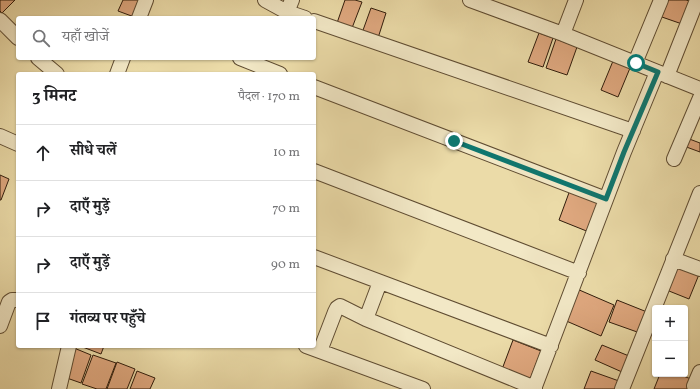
<!DOCTYPE html>
<html lang="hi">
<meta charset="utf-8">
<style>
body{margin:0;font-family:Vollkorn,"Noto Serif Devanagari",serif;background:#f2f2f2;color:#202124}
.controls{position:absolute;right:12px;bottom:12px;display:grid;overflow:hidden;border-radius:4px;box-shadow:0 1px 3px #0004}
.controls button{width:36px;height:36px;display:grid;place-items:center;padding:0;border:0;border-bottom:1px solid #e0e0e0;background:#fff;color:#202124;font:20px sans-serif}
.stop{position:absolute;width:12px;height:12px;margin:-9px;border:3px solid #0f766e;border-radius:50%;background:#fff}
.stop.end{background:#0f766e;border-color:#fff;box-shadow:0 1px 4px #0008}
.list{margin:0;padding:0;list-style:none}
h2{display:flex;justify-content:space-between;align-items:center;height:52px;margin:0;padding:0 16px;font-size:17px}
h2 small{font-size:13px;font-weight:400;color:#757577}
.list li{display:grid;grid-template-columns:26px 1fr auto;gap:12px;align-items:center;box-sizing:border-box;height:56px;padding:0 16px;border-top:1px solid #e0e0e0}
.list b{display:block;font-size:15px;white-space:nowrap}
.list em{font-size:13px;font-style:normal;color:#757577}
.icon{flex:none;width:22px;height:22px;fill:none;stroke:currentColor;stroke-width:2;stroke-linecap:round;stroke-linejoin:round}
.map{position:relative;flex:none;width:700px;height:389px;overflow:hidden}
.search{position:absolute;background:#fff;box-shadow:0 1px 3px #0004;left:16px;top:16px;width:300px;height:44px;display:flex;align-items:center;gap:10px;box-sizing:border-box;padding:0 14px;border-radius:4px;color:#757577;font-size:15px}
.panel{position:absolute;background:#fff;box-shadow:0 1px 3px #0004;left:16px;top:72px;width:300px;height:276px;border-radius:4px}
.map>svg:first-child{display:block}
.building{fill:#dfa87f;stroke:#301c0b}
.lines{fill:none;stroke-linecap:round;stroke-linejoin:round}
.minor-casing{stroke:#5f4c32;stroke-width:16}
.minor{stroke:#f2e8c6;stroke-width:14}
.route{stroke:#0f766e;stroke-width:5}
</style>
<div class="map">
<svg width="700" height="389" viewBox="0 0 700 389">
<rect width="100%" height="100%" fill="#ebdba8"/>
<filter id="stains"><feTurbulence type="fractalNoise" baseFrequency=".005" numOctaves="4"/><feColorMatrix values="0 0 0 0 .2 0 0 0 0 .09 0 0 0 0 .02 0 0 0 .5 -.17"/></filter>
<radialGradient id="worn" r=".72"><stop offset=".6" stop-color="#630" stop-opacity="0"/><stop offset="1" stop-color="#630" stop-opacity=".3"/></radialGradient>
<path class="building" d="M0,0H15L2,13L0,11Z
M123,0H143L137,18L118,11Z
M345,0H355L362,2L352,28L337,23Z
M664,0H686L693,2L685,25L659,16Z
M371,8L386,13L378,38L362,33Z
M539,33L553,38L543,67L528,62Z
M556,39L577,47L567,75L546,68Z
M613,61L630,68L618,97L601,90Z
M684,137L700,143V152L681,145Z
M0,175L9,179L1,200H0Z
M570,190L600,201L589,232L559,220Z
M675,262L700,272L689,299L664,289Z
M577,289L614,305L601,336L564,320Z
M617,300L647,312L640,333L609,322Z
M513,340L541,351L529,382L501,372Z
M602,345L629,356L622,372L595,360Z
M80,346H104L101,354Z
M74,348L91,355L81,383L64,377Z
M93,355L116,363L106,389H97L82,384Z
M117,362L135,369L127,389H107Z
M137,371L155,378L150,389H130Z
M591,371L619,381L616,389H584Z
M660,374H678L691,379L687,389H654Z"/>
<g class="lines">
<defs>
<path id="minor" d="M265,0L287,12L305,18
M470,0L563,34L700,89
M287,12L292,0
M139,18L146,0
M0,20L18,38
M314,21L633,131
M563,34L576,0
M38,58L57,74
M240,58L280,74
M635,63L661,0
M117,74L123,58
M667,76L697,0
M314,87L606,199
M0,136L18,144
M674,159L700,98
M314,171L579,273
M314,257L551,346
M673,259L700,269
M366,319L380,282
M0,326L9,302L12,300H18
M306,346L423,389
M320,351L335,312L337,308L340,306L366,319L535,388
M694,386L700,372
M59,389L69,346
M534,389L624,152L657,72
M622,389L700,193"/>
</defs>
<use href="#minor" class="minor-casing"/>
<use href="#minor" class="minor"/>
</g>
<g class="lines">
<path class="route" d="M454,141L606,199L624,152L658,72L636,63"/>
</g>
<rect width="100%" height="100%" filter="url(#stains)"/>
<rect width="100%" height="100%" fill="url(#worn)"/>
</svg>
<div class="controls">
<button>+</button>
<button>−</button>
</div>
<div class="stop" style="left:636px;top:63px"></div>
<div class="stop end" style="left:454px;top:141px"></div>
<div class="search"><svg class="icon" aria-label="search" viewBox="0 0 24 24"><circle cx="10" cy="10" r="6"/><path d="M15 15l6 6"/></svg>यहाँ खोजें</div>
<section class="panel">
<h2>3 मिनट<small>पैदल · 170 m</small></h2>
<ul class="list">
<li><svg class="icon" aria-label="ahead" viewBox="0 0 24 24"><path d="M12 20V5M6 11l6-6 6 6"/></svg><div><b>सीधे चलें</b></div><em>10 m</em></li>
<li><svg class="icon" aria-label="right" viewBox="0 0 24 24"><path d="M7 20v-9h11M14 6l5 5-5 5"/></svg><div><b>दाएँ मुड़ें</b></div><em>70 m</em></li>
<li><svg class="icon" aria-label="right" viewBox="0 0 24 24"><path d="M7 20v-9h11M14 6l5 5-5 5"/></svg><div><b>दाएँ मुड़ें</b></div><em>90 m</em></li>
<li><svg class="icon" aria-label="arrive" viewBox="0 0 24 24"><path d="M6 21V4h12l-3 4 3 4H6"/></svg><div><b>गंतव्य पर पहुँचे</b></div></li>
</ul>
</section>
</div>
